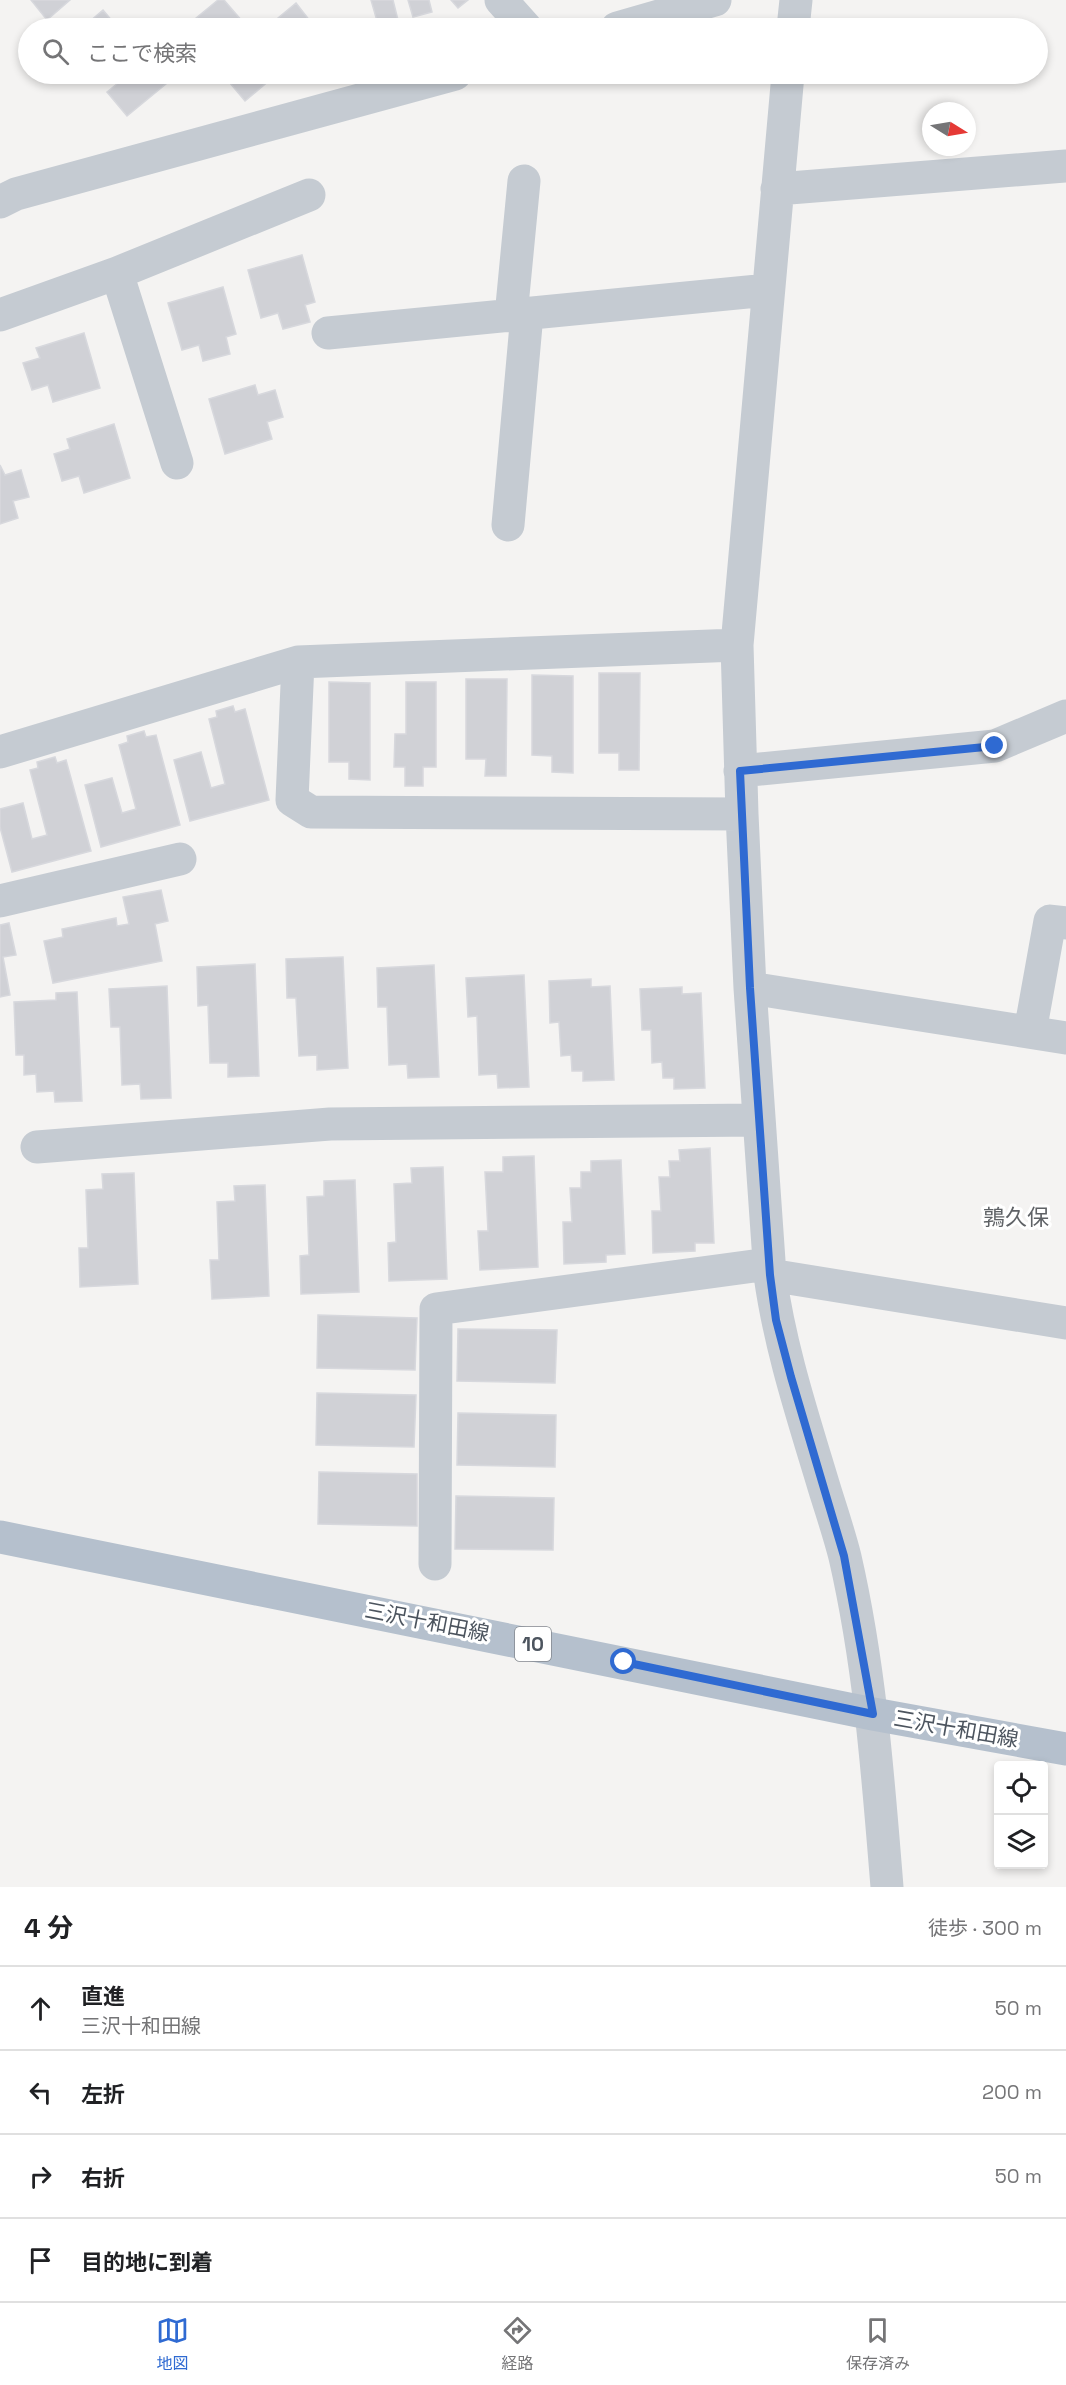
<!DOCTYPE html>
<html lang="ja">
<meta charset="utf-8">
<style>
body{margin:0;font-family:"Space Grotesk","Noto Sans JP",sans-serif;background:#f6f6f6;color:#202124}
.controls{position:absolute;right:18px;bottom:18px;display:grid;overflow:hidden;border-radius:6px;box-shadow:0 3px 9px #0003}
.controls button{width:54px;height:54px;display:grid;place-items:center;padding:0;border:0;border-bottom:2px solid #e0e0e0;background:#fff;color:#202124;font:30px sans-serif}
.compass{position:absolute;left:922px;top:102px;width:54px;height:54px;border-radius:50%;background:#fff;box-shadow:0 3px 9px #0003;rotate:101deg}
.stop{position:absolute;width:18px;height:18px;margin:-14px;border:4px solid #2f6ad2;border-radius:50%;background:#fff}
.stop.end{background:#2f6ad2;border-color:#fff;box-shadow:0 2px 6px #0008}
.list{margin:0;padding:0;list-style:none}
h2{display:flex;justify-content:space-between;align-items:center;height:78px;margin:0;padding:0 24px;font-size:26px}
h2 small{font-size:20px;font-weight:400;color:#757577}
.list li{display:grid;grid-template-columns:39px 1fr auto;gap:18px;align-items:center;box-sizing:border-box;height:84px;padding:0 24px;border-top:2px solid #e0e0e0}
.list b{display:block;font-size:22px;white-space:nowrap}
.list p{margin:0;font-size:20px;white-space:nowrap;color:#757577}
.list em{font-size:20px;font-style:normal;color:#757577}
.icon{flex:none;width:33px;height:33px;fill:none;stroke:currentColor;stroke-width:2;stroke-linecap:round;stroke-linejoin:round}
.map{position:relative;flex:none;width:1066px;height:1887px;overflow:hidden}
.search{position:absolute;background:#fff;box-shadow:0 3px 9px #0003;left:18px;right:18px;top:18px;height:66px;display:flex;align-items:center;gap:15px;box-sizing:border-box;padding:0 21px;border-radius:33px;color:#757577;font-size:22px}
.sheet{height:414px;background:#fff}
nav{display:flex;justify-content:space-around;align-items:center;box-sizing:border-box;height:84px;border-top:2px solid #e0e0e0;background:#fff;font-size:16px;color:#757577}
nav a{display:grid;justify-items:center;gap:3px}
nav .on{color:#2f6ad2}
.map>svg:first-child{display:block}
.building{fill:#d0d1d6;stroke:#d7d8dd;stroke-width:1.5}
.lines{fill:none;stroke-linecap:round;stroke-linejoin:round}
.minor{stroke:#c5cbd2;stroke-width:33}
.major{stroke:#b5c0cd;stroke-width:33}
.route{stroke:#2f6ad2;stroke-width:8}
.labels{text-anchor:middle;stroke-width:6;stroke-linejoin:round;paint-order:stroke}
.shield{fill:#fff;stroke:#82878e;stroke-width:1.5}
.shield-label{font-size:20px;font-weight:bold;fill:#4c545e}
.street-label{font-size:21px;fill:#4c545e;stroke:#fff}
.neighbourhood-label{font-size:22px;fill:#5f6266;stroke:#fff}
</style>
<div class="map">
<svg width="1066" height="1887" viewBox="0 0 1066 1887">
<rect width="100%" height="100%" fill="#f4f3f2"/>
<path class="building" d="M31,0H70L47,20Z
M218,0H224L242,21L233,28H184Z
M371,0H393L400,28H379Z
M408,0H429L432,12L413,17Z
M451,0H468L458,8Z
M296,3L314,26L311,28H266Z
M103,10L118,28H82Z
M129,74H157L166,84L127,116L107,92Z
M227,74H277L245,101L224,76Z
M319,74H341L342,78L322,83Z
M302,255L315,302L305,305L310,322L283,329L278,313L261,318L248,270Z
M223,287L236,334L226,337L230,354L203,361L199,345L182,350L168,303Z
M84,333L100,388L53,402L48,385L32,390L23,363L40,358L36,348Z
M255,385L258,395L275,390L283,417L267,422L272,439L225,454L209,399Z
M114,424L130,478L84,493L79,476L62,481L54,454L70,449L67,439Z
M0,465L5,475L21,470L29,497L13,501L18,518L0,524Z
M599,673H640L639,770H619V753H599Z
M532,675L573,676V773L552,772V756L532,755Z
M466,679H507L506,776H485L486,759H466Z
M329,682L370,683V780L349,779V762H329Z
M406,682H436V767H423V786H405V767H394L395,734H406Z
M233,706L235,712L245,709L269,800L190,821L174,760L201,752L211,788L225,784L209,719L217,717L216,711Z
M144,731L146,737L156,735L180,825L101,847L85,785L112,778L122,813L136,809L119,745L128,742L127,736Z
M55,757L57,763L66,760L91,851L12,872L0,827V809L23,803L32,839L47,835L30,770L38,768L37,762Z
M161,890L168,921L155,924L162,961L53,983L44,941L63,937L62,929L116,918L117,926L129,924L123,897Z
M9,923L16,955L3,957L10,995L0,997V925Z
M343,957L348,1068L317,1070V1055L299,1056L296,998H287L286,959Z
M255,964L259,1076L228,1077V1063H210L208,1005L198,1006L197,967Z
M434,965L439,1077L408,1078L407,1064L389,1065L387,1007H378L377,968Z
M524,975L529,1087L498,1088L497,1074L479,1075L477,1016L468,1017L466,978Z
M591,979V987L610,986L614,1080L583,1081V1071H572L571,1055L561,1056L559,1022L550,1023L549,981Z
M167,986L171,1098L141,1099L140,1084L122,1085L120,1027H111L109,989Z
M682,987V994L701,993L705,1088L674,1089V1078H663L662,1062L652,1063L651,1030H642L640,989Z
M77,992L82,1101L55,1102L54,1091L37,1092L36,1074L24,1075V1055H16L14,1002L56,1000V993Z
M710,1148L714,1243H695V1251L653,1253L652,1211H661L659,1177H670L669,1161H680L679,1150Z
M534,1156L538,1267L480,1270L478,1231H488L485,1172H503V1157Z
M621,1160L625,1254L606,1255V1262L564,1264L563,1222H572L570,1188H581V1172H591V1161Z
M443,1167L447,1279L389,1281L388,1243L396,1242L394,1184L412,1183L411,1168Z
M134,1173L138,1284L80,1287L79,1248H88L86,1190L103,1189L102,1174Z
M355,1180L359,1292L301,1294L300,1256L309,1255L307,1197L324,1196V1181Z
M265,1185L269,1296L212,1299L210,1260H219L217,1202L235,1201L234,1186Z
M318,1315L417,1318L415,1370L317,1368Z
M458,1329L557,1330L555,1383L457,1381Z
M317,1393L416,1395L414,1447L316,1445Z
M458,1413L556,1415L555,1467L457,1465Z
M319,1472L417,1474V1526L318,1524Z
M456,1496L554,1498L553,1550L455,1549Z"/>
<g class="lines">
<path class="minor" d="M501,0L526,28
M617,28L715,0
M793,28L796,0
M788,74L737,645L742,814L750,988L770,1275C780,1348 803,1417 824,1487C831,1510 839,1533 845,1557C870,1666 878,1776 887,1887
M777,189L1066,166
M0,202L16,194L455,74
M117,273L177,463
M0,315L117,273L309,195
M511,316L524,181
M328,333L768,290
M508,525L527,314
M298,662L292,800L311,812L742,814
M0,752L298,662L737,645
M740,771L995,746L1066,716
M0,901L180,859
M750,988L1066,1038
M1030,1032L1050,921L1066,923
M37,1147L330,1124L759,1120
M770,1275L1066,1323
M435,1564L436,1309L769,1264"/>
<path class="major" d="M0,1537L873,1714L1066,1749"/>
</g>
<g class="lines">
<path class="route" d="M624,1662L873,1714L844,1556L791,1377L776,1320L770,1275L750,988L740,771L995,746"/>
</g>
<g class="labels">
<rect class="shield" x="515" y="1627" width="36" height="34" rx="4.5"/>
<g class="shield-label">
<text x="533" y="1651">10</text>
</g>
<g class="street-label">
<text transform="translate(427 1622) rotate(11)" y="7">三沢十和田線</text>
<text transform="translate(956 1729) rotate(10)" y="7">三沢十和田線</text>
</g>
<g class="neighbourhood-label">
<text x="1016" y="1225">鶉久保</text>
</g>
</g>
</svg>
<div class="controls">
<button><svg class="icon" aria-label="locate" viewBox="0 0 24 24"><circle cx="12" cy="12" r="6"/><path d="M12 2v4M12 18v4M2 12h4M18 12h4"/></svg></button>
<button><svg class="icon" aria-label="layers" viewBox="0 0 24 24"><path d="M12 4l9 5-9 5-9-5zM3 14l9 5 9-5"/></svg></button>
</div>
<svg class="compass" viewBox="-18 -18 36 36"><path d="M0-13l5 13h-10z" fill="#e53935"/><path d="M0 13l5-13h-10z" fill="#757577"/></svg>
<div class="stop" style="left:624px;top:1662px"></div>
<div class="stop end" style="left:995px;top:746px"></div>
<div class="search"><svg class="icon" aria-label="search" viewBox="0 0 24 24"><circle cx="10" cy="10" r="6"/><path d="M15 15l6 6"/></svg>ここで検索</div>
</div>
<section class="sheet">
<h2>4 分<small>徒歩 · 300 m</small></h2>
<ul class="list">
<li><svg class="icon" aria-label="ahead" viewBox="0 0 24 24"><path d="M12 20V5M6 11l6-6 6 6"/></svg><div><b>直進</b><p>三沢十和田線</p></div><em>50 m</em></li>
<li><svg class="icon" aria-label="left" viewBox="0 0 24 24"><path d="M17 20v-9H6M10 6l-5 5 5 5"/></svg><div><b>左折</b></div><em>200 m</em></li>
<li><svg class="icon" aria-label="right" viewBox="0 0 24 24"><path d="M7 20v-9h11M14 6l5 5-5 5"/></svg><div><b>右折</b></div><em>50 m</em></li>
<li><svg class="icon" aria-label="arrive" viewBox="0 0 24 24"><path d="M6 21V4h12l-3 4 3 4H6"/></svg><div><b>目的地に到着</b></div></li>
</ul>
</section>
<nav>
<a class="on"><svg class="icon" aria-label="map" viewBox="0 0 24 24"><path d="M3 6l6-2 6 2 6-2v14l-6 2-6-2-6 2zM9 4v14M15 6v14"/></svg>地図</a>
<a><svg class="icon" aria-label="directions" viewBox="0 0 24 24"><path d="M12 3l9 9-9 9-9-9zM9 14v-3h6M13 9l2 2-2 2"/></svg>経路</a>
<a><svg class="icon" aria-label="saved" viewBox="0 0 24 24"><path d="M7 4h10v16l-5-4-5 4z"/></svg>保存済み</a>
</nav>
